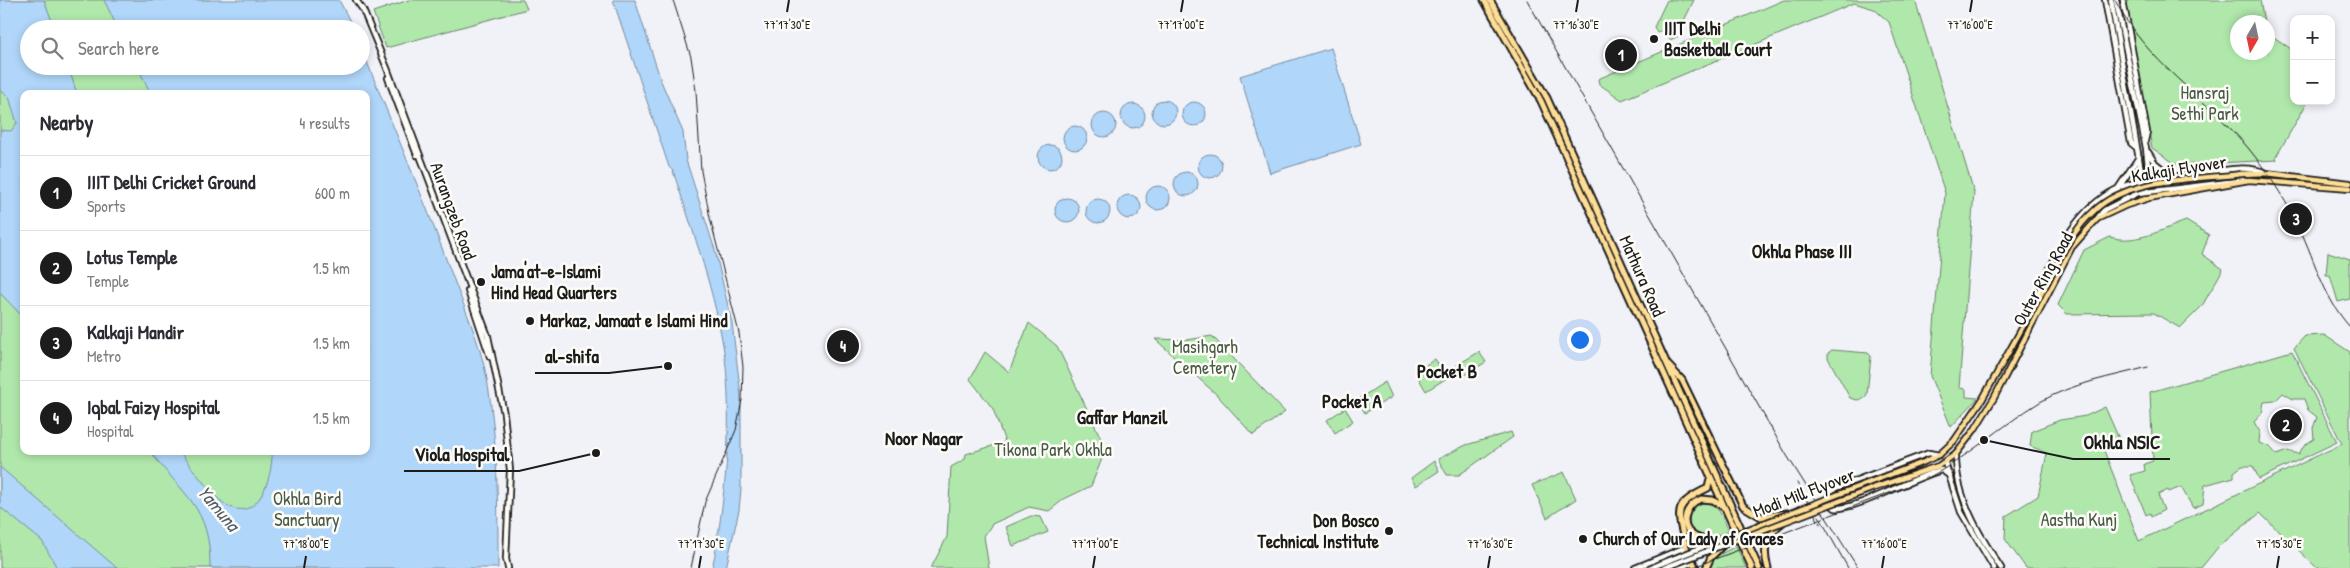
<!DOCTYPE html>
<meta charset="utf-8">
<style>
body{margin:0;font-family:"Patrick Hand",sans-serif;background:#f2f2f3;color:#2b2b33}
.controls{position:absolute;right:15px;top:15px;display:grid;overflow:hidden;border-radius:10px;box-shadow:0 2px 8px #0003}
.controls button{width:45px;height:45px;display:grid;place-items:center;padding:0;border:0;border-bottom:1px solid #e1e1e2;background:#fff;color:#2b2b33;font:25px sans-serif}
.compass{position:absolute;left:2230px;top:15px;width:45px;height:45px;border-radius:50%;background:#fff;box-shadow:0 2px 8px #0003;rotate:189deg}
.you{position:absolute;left:1579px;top:339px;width:18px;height:18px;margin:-12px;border:4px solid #fff;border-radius:50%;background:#1a73e8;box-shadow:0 0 0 8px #1a73e833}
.badge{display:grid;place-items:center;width:32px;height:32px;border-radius:50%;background:#1c1c1c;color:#fff;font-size:16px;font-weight:700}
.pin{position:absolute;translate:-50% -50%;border:2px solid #fff;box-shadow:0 1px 5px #0006}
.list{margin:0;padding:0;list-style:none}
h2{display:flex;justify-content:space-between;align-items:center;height:65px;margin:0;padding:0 20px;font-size:21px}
h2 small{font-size:16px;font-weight:400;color:#7c7c81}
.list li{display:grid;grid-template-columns:32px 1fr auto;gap:15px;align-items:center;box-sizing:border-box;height:75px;padding:0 20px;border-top:1px solid #e1e1e2}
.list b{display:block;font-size:19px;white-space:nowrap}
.list p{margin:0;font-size:16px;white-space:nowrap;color:#7c7c81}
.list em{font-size:16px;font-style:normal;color:#7c7c81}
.icon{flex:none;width:28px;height:28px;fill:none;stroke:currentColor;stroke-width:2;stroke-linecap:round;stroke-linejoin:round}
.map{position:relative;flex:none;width:2350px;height:568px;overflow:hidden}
.search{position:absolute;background:#fff;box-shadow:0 2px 8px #0003;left:20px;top:20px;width:350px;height:55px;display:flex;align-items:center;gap:12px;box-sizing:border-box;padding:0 18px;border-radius:28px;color:#7c7c81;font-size:19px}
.panel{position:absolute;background:#fff;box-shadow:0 2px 8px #0003;left:20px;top:90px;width:350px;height:365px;border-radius:10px}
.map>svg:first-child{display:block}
.green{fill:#b0e8ac;stroke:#668264;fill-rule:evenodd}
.water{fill:#b0d6f9;stroke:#758ca1}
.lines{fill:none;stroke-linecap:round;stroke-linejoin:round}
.secondary-casing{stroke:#1c1c1c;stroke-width:8}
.primary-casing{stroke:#1c1c1c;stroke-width:8}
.trunk-casing{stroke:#1c1c1c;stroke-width:9}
.secondary{stroke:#fdfcf7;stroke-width:4.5}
.primary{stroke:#fedd96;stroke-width:4.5}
.trunk{stroke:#fedd96;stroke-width:5}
.rail{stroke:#1c1c1c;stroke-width:1}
.secondary-bridge-casing{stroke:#1c1c1c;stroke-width:8;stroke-linecap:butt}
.primary-bridge-casing{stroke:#1c1c1c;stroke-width:8;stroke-linecap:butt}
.secondary-bridge{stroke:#fdfcf7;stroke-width:4.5}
.primary-bridge{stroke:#fedd96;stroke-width:4.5}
.ticks{fill:none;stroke:#1c1c1c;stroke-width:2}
.poi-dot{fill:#1c1c1c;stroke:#fdfcf7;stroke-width:2}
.labels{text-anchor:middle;stroke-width:5;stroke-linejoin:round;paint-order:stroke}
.poi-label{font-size:18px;font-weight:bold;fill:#1c1c1c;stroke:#fdfcf7;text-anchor:start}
.park-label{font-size:18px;fill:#485947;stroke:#fdfcf7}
.street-label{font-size:18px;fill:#1c1c1c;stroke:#fdfcf7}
.neighbourhood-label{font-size:19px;font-weight:bold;fill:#1c1c1c;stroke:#fdfcf7}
.water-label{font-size:19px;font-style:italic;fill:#505d69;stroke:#fdfcf7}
.ticks-label{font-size:12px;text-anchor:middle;fill:#1c1c1c;stroke:#fdfcf7;stroke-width:5;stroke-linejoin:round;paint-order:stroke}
.leader{fill:none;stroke:#1c1c1c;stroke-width:2}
.callout-dot{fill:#1c1c1c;stroke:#fdfcf7;stroke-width:2}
.callout-label{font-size:19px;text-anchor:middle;font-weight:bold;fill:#1c1c1c;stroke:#fdfcf7;stroke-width:5;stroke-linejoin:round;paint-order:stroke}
</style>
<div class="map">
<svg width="2350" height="568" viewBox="0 0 2350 568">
<rect width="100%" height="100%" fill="#f1f2f8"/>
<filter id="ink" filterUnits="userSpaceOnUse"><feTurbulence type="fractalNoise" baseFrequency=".02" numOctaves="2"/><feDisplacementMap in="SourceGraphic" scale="10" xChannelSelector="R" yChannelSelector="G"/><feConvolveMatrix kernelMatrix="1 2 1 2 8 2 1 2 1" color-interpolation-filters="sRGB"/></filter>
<g filter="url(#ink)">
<path class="green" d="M0,0H210L227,29H29V66H251L268,94H24V451H366L422,568H0Z
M409,0H523L527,9L386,48L373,12Z
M1667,0H1694L1680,29L1683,34L1670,40L1664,29L1657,33L1654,27Z
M1784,0H1915L1974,192L1959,388L1966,389V397L1978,398L1951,427L1930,376L1945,193L1889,22L1874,9L1854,3L1622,100L1599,84L1598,79Z
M2122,0H2260L2264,22H2238V52H2268V33L2294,51V101H2308L2276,157L2277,160L2177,165L2152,148Z
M1629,42L1636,56L1612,67L1606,53Z
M2186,221L2209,235L2202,254L2223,269L2202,306L2180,328L2154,313L2067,314L2058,305L2084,250L2110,237C2135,245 2163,229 2186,221Z
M2328,252L2350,259V299L2338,302L2330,275H2326Z
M1029,323L1057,346L1106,449L1091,486L1064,499L1049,511L1029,507L992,524L984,536L989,568H931L947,537L951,467L965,459L966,454L1005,442L993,409L970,379L985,352L1009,372Z
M2324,335L2350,352V568H2317L2260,513L2219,546L2201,568H2026L2005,539L2006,516L2038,496L2047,453L2030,446L2032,431L2060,420L2086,416L2105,407L2120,441L2103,448L2139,541L2342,444L2294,348L2305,336Z
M1212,336L1285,412L1253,435L1217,395L1155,339L1187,340Z
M1832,350L1868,353L1871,356L1867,394L1865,398L1857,400L1850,398L1828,358V353Z
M2292,351L2337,442L2259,479L2253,466H2242L2234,472V477L2205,485L2203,504L2193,508L2181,487L2169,492L2168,490L2158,495L2164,510L2151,517L2150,513L2146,515L2130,475L2145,471L2144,464L2153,461L2150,392ZM2283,393L2293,399H2304L2308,410L2317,417L2313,428L2314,439L2304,445L2299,454L2287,451L2277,455L2270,447L2259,443L2260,432L2254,422L2262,413L2264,402L2275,401Z
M1479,352L1486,362L1463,376L1457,365Z
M1435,359L1447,378L1426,391L1415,372Z
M1385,382L1392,397L1365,413L1357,400Z
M1345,408L1353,421L1335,433L1327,420Z
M1511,432L1513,437L1459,475H1447L1438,459L1466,445Z
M1434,461L1439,471L1416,486L1411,478Z
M1564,472L1576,499L1547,518L1532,485Z
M1700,503C1720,502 1721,516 1729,531C1714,537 1703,540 1690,528L1689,514L1694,505Z
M1031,516L1041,517L1048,532L1013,546L1006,527Z
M1736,546L1746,568H1709L1715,557Z"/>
<path class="water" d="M0,0H44L55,29H29V66H68L77,94H24V318L0,293V130L11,131L17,123L9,97L0,90Z
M104,0H339L354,29H118Z
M613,0H635L661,81L683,132L686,160L715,250L732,323L741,396V489L739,510L726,568H712L716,550L714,547C715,541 718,535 719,529C727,473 732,416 725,358C716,294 693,232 673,171L669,167Z
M361,47C391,122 423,196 451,272C464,307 480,342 487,379C498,442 498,505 498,568H210C211,506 183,496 150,451H179C190,465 214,499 228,506C260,523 273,474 272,451H366V94H151L137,66H361Z
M1331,48L1361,144L1270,173L1240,76Z
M1152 112a12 12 0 1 1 24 0a12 12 0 1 1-24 0Z
M1182 114a12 12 0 1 1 24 0a12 12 0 1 1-24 0Z
M1121 116a12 12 0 1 1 24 0a12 12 0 1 1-24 0Z
M1092 125a12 12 0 1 1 24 0a12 12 0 1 1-24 0Z
M1063 138a12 12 0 1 1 24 0a12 12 0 1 1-24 0Z
M1038 157a12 12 0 1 1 24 0a12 12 0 1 1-24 0Z
M1198 166a12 12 0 1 1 24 0a12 12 0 1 1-24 0Z
M1174 184a12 12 0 1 1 24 0a12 12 0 1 1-24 0Z
M1146 198a12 12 0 1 1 24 0a12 12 0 1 1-24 0Z
M1117 207a12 12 0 1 1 24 0a12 12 0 1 1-24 0Z
M1055 210a12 12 0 1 1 24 0a12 12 0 1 1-24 0Z
M1086 211a12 12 0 1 1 24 0a12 12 0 1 1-24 0Z
M0,467L117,568H57L42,541L0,507Z"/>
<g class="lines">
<defs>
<path id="secondary" d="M356,0L363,10L387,68L488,336L504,414L510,470L506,559L508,568
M2105,0L2131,143L2137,148
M2111,0L2143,182L2148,191
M2116,0L2146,148L2150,183
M2123,0L2147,132L2145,141
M388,78L417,155
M2148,152L2155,163L2173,177
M2119,187L2139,157
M2097,219L2104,210L2138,193L2246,180
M468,291L490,357
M2035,306V300C2054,259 2073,210 2117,189C2141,178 2172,177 2199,174C2220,171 2246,164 2266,173
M1956,454C1955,495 1979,535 2001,568
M1939,455L1929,453L1833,489L1829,495V503L1835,508C1855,511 1916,476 1942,470L1950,476
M1945,463L1961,512L1994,568
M1635,568L1686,547L1693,562L1679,568"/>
<path id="primary" d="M2241,174L2266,173L2350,183
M1873,481L1924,462L1939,455L1954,441L1982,400L2045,287
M1874,488L1938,466L1956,454L1975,429L1994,398L2072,247L2097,219L2127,205L2149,198L2249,180L2350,188"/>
<path id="trunk" d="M1484,0L1541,101L1752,568
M1490,0L1547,98L1759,568
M1668,365L1682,380L1743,506L1761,517L1787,513
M1720,540C1712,540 1703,541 1696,537C1678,528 1684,505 1701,499L1713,500L1723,507
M1686,547C1677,511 1672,505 1708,488L1710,479
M1693,562L1696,568
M1706,568L1711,557L1723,545
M1768,568C1762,549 1766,535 1782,523"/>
</defs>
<use href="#secondary" class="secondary-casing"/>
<use href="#primary" class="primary-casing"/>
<use href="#trunk" class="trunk-casing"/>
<use href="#secondary" class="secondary"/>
<use href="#primary" class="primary"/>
<use href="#trunk" class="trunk"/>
<path class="rail" d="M673,0L691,57L696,91L701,171L710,218L739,333L743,367L742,400L736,430L705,502L691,568
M1527,0L1786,454L1858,568
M2115,0C2144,61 2207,98 2249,149C2266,170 2283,196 2295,219C2315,257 2321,295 2350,327
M1797,483L1820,524
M1819,516L1848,568
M1691,568L1926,479C1967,458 2001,426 2040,402C2072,383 2112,377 2148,367"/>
<defs>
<path id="secondary-bridge" d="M1655,566L1720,540
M1664,568L1723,545"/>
<path id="primary-bridge" d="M2045,287C2059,260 2072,230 2095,210C2130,177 2196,180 2241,174
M1720,540L1873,481
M1723,545L1874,488"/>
</defs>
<use href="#secondary-bridge" class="secondary-bridge-casing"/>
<use href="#primary-bridge" class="primary-bridge-casing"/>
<use href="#secondary-bridge" class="secondary-bridge"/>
<use href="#primary-bridge" class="primary-bridge"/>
</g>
</g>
<path class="ticks" d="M787,12L789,0M1181,12L1183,0M1576,12L1578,0M1970,12L1972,0M304,568L306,556M699,568L701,556M1093,568L1095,556M1488,568L1490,556M1882,568L1884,556M2277,568L2279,556"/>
<g class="poi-dot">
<circle cx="1654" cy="39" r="5"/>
<circle cx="481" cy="282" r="5"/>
<circle cx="530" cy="321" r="5"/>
<circle cx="1389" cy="531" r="5"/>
<circle cx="1583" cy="539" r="5"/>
</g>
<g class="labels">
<g class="poi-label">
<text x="1664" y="35">IIIT Delhi<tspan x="1664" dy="21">Basketball Court</tspan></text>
<text x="491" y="278">Jama'at-e-Islami<tspan x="491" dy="21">Hind Head Quarters</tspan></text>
<text x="540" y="327">Markaz, Jamaat e Islami Hind</text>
<text x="1379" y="527" text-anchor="end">Don Bosco<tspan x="1379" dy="21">Technical Institute</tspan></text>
<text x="1593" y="545">Church of Our Lady of Graces</text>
</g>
<g class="park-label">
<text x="2205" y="99">Hansraj<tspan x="2205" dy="21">Sethi Park</tspan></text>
<text x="1205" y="353">Masihgarh<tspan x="1205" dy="21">Cemetery</tspan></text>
<text x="1053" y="456">Tikona Park Okhla</text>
<text x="307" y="505">Okhla Bird<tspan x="307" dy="21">Sanctuary</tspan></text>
<text x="2079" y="526">Aastha Kunj</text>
</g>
<g class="street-label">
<text transform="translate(2179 169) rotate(-9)" y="6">Kalkaji Flyover</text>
<text transform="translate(453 211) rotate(70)" y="6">Aurangzeb Road</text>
<text transform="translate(1642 276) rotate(66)" y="6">Mathura Road</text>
<text transform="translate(2043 279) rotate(-61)" y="6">Outer Ring Road</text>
<text transform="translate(1804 493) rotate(-21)" y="6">Modi Mill Flyover</text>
</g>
<g class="neighbourhood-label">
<text x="1802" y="258">Okhla Phase III</text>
<text x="1447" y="378">Pocket B</text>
<text x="1352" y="408">Pocket A</text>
<text x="1122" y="424">Gaffar Manzil</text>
<text x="924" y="445">Noor Nagar</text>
</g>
<g class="water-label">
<text transform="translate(219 508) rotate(50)" y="7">Yamuna</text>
</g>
</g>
<g class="ticks-label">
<text x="787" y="29">77°17'30"E</text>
<text x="1181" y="29">77°17'00"E</text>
<text x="1576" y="29">77°16'30"E</text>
<text x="1970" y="29">77°16'00"E</text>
<text x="306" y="548">77°18'00"E</text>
<text x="701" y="548">77°17'30"E</text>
<text x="1095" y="548">77°17'00"E</text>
<text x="1490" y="548">77°16'30"E</text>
<text x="1884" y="548">77°16'00"E</text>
<text x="2279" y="548">77°15'30"E</text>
</g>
<path class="leader" d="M668 366L609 373H535M1984 440L2073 459H2170M596 453L519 471H404"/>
<g class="callout-dot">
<circle cx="668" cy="366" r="5"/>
<circle cx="1984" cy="440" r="5"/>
<circle cx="596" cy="453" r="5"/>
</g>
<g class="callout-label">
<text x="572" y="363">al-shifa</text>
<text x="2122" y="449">Okhla NSIC</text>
<text x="462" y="461">Viola Hospital</text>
</g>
</svg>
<div class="controls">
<button>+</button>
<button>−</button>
</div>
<svg class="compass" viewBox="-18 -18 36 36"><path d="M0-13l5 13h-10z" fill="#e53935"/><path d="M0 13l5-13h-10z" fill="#7c7c81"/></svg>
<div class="you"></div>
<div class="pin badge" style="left:1621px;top:55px">1</div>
<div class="pin badge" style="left:2286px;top:425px">2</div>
<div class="pin badge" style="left:2296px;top:219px">3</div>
<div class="pin badge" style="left:843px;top:346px">4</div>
<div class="search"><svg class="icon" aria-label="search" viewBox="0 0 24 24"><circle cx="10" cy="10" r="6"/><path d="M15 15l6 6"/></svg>Search here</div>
<section class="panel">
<h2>Nearby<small>4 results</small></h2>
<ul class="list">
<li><span class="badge">1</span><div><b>IIIT Delhi Cricket Ground</b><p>Sports</p></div><em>600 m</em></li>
<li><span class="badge">2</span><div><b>Lotus Temple</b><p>Temple</p></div><em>1.5 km</em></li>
<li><span class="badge">3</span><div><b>Kalkaji Mandir</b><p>Metro</p></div><em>1.5 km</em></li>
<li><span class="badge">4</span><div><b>Iqbal Faizy Hospital</b><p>Hospital</p></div><em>1.5 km</em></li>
</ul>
</section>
</div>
